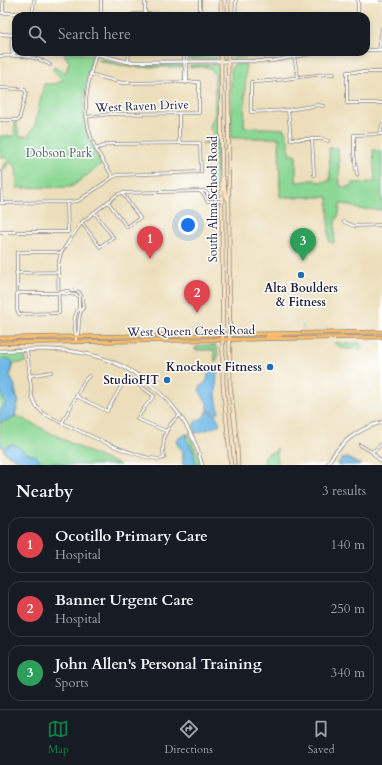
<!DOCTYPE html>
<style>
body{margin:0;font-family:Cardo,serif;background:#20242c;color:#f1f3f6}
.you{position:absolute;left:188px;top:225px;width:14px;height:14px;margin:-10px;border:3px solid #fff;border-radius:50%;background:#1a73e8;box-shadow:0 0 0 6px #1a73e833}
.badge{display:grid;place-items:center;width:26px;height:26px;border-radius:50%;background:#0b8043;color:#fff;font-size:13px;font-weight:700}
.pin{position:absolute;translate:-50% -33px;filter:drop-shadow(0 1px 2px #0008)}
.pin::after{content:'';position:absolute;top:21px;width:14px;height:12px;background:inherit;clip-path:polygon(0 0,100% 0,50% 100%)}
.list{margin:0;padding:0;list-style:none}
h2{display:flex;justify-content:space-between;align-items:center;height:52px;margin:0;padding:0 16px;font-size:17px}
h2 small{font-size:13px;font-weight:400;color:#9ea1a6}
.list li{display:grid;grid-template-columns:26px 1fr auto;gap:12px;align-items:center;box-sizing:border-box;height:56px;margin:0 8px 8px;padding:0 8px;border:1px solid #363941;border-radius:12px}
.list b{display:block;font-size:15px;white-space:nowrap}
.list p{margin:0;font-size:13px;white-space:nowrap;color:#9ea1a6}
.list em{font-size:13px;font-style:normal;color:#9ea1a6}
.icon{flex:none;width:22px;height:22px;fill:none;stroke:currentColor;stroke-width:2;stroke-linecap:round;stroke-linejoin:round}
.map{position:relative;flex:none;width:382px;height:465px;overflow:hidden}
.search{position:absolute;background:#171b24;box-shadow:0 2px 6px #0003;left:12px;right:12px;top:12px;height:44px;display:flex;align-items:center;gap:10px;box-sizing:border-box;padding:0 14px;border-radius:12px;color:#9ea1a6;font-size:15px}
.sheet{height:244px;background:#171b24}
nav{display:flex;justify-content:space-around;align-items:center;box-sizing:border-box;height:56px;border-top:1px solid #363941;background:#171b24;font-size:11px;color:#9ea1a6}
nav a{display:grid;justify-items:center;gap:2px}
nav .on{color:#0b8043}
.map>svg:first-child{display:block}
.green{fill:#8bd794;stroke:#567c68}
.water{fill:#6db9e6;stroke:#486e90}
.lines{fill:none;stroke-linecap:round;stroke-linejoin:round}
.stream{stroke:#6db9e6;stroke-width:1}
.minor-casing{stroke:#87807a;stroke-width:3.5}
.tertiary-casing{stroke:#87807a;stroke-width:4}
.secondary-casing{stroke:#87807a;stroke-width:4.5}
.primary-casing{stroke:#87807a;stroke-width:4.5}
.minor{stroke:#fff;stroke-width:2}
.tertiary{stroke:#fff;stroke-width:2.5}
.secondary{stroke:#fde5c5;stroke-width:3}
.primary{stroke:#f9be6d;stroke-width:3}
.poi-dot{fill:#1f6fb2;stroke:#fff;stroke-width:1.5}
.labels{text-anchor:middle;stroke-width:3;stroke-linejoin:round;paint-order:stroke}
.street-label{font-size:12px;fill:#22223b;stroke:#fff}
.park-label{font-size:12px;fill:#47615a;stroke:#fff}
.poi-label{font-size:12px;font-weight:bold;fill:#22223b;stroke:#fff;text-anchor:end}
</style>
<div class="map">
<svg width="382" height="465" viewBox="0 0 382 465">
<rect width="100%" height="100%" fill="#fff"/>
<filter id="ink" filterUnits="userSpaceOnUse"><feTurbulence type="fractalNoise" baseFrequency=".025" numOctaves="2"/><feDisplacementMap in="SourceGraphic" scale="8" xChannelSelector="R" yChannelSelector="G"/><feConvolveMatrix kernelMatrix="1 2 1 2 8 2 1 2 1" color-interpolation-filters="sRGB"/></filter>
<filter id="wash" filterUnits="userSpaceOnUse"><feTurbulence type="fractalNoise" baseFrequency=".012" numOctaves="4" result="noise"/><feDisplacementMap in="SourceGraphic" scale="16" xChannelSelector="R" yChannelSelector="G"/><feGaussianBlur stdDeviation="0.9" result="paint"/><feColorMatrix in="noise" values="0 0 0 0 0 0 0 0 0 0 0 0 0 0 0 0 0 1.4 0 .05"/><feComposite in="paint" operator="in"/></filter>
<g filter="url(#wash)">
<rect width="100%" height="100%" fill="#ecdeba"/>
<path class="green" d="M63,52H78L92,56V58C85,85 80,109 88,136C92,146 97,155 102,164L74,185L70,187L17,188L16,167L10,162L2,172L0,171L8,161L4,157H0V136H14L15,122L17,123L19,136H28L34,128L44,84H55L63,80L52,69L54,67L66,73L69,62Z
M204,52H218V56L215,59H190L188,57L204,56Z
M230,52H306L282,57L232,58L230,56Z
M99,58L122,65H181L183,67H129L119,66L97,60Z
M216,64L219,67V188H209L215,172V144H202V143L215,142L210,127L215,114V74L208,67H189L190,65Z
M234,64H246L244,127L284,129L289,142V154H296V182L308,181L310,180H315L318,182L330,181L329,148H338L340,185L343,187H351L352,183L375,182L373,150L382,151V210L359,209L349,205L340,204L339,214L335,222L334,243L329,242L328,197H280L279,138H231V68Z
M339,342L342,344L360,343L362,348L359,350L341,348L334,343Z
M202,345L216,346C219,351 218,359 215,363L214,350H195V348Z
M24,353L25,355L26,362L14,364L10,376C12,381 18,397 18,402C18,406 16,411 15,415L95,455L120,465H31L28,463H20C16,458 10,457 4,452V449L2,446L0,447V354Z
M188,433L198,455L200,465H183V451L178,446L176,440Z
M277,448L278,465H265C263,455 265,453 275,452Z"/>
<path class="water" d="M6,358L11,360L13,362L10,376L15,386V394L19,401L14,418C10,421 4,420 0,423V411L3,408L5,403L0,388V363L3,359Z
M212,369L217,370L216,395L219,413L217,414L208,410L207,403L199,390L201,386L207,381L208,374Z
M206,411C213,413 218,416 220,424L215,427L194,434V425L196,420L201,419L205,416Z
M187,434L188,437L186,439L193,450L196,465H183V451L178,446L176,440Z
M12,444L16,445L26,453L36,456L43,463H59L64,465H31L28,463H20C14,456 7,457 3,448Z
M347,458L361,465H337L341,459Z"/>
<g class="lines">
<path class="stream" d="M198,328V331
M303,328V325
M142,332V328
M0,439L4,448"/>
</g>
</g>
<g filter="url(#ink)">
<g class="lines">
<defs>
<path id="minor" d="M3,0V12
M101,0V16
M145,0V14
M200,0V16
M358,0V16
M381,0H382
M0,13H16L40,16
M32,15L34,0
M131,16L133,14L200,13
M235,16L236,0
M379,50L382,28
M184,52L185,80L186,83
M96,54C86,88 80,114 95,147C100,157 107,167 113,177
M0,56C16,55 37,55 50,65
M13,56C11,49 11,41 14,34
M13,56L15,52V35
M294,57L298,77
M128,62L129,52
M382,72H347V103H382
M186,83L187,80V52
M0,88L22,89L25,90L26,93L19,120H0
M323,106L318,105L288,110L251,112V82C280,82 305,74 334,74
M288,110L291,139H323L328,141
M86,117L110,114L199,113V82L122,83L90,74
M381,133L382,125
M312,139L314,175
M179,143V113
M0,173H1L2,203
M357,175L354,154V135L382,134
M200,191L205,196L207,201H222
M108,202L127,227L140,218L122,193
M0,203L67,202L78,201L113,177L118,175L201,172L200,143L109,144L96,149
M344,222L354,226L382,225
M82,223L100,247L113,237L94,212
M0,232H68L67,202
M61,253L54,252H22L17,253V310L19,314L59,313L58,265L61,253L82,222L118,194L122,193L203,191L206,192L211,198H222
M16,273L58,272
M17,293H59C65,291 73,290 79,292L82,297L83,308
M60,293L77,295L79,297V308
M77,336C81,326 76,318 83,308
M76,342C76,331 72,321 77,311L83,308
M27,350L32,397L36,406L44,414C65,424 145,465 164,458C161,440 165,426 180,415
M29,376L51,372
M76,396L107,411L123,383L128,377L154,396L145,407L137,419L166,431
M62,423L85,380L89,376
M360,445L372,452L382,463
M372,452L382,444"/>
<path id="tertiary" d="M0,34L16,35
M366,50H382
M88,52L128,62L272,61L319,52
M0,351C25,350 51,348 76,352C136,361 188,405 202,465
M327,465C339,443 358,429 382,422"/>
<path id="secondary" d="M221,0V16
M228,0V16
M221,52L223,384L231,465
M228,52L230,384L237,445L238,465
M223,178L226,197L229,201"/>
<path id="primary" d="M0,338L382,332
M265,339L268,336L282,335
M0,343L382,337"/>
</defs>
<use href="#minor" class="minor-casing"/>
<use href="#tertiary" class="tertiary-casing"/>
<use href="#secondary" class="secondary-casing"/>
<use href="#primary" class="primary-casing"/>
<use href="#minor" class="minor"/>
<use href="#tertiary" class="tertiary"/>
<use href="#secondary" class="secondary"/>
<use href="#primary" class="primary"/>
</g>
</g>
<g class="poi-dot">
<circle cx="301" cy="275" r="4"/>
<circle cx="270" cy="367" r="4"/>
<circle cx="167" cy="380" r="4"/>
</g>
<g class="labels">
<g class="street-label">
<text transform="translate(142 106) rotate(-2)" y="4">West Raven Drive</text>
<text transform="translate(213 199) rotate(-90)" y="4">South Alma School Road</text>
<text transform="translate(191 331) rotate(-1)" y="4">West Queen Creek Road</text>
</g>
<g class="park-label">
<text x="59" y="157">Dobson Park</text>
</g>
<g class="poi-label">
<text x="301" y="292" text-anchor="middle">Alta Boulders<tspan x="301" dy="14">&amp; Fitness</tspan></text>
<text x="262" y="371">Knockout Fitness</text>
<text x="159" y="384">StudioFIT</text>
</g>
</g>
</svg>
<div class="you"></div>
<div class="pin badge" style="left:150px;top:259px;background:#e0444e">1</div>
<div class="pin badge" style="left:197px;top:313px;background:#e0444e">2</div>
<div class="pin badge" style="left:303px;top:261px;background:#2e9e5b">3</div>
<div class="search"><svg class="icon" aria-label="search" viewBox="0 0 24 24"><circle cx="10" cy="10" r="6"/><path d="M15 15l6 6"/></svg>Search here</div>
</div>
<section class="sheet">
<h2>Nearby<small>3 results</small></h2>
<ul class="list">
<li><span class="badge" style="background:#e0444e">1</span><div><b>Ocotillo Primary Care</b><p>Hospital</p></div><em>140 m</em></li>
<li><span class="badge" style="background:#e0444e">2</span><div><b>Banner Urgent Care</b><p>Hospital</p></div><em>250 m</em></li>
<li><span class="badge" style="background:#2e9e5b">3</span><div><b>John Allen's Personal Training</b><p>Sports</p></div><em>340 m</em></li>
</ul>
</section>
<nav>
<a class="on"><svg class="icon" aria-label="map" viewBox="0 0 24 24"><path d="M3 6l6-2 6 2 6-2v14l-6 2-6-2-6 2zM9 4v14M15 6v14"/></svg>Map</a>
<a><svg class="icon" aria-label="directions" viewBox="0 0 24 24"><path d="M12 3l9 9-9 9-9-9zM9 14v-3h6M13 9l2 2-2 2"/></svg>Directions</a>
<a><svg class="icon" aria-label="saved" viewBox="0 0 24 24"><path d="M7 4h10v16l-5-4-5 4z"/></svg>Saved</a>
</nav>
